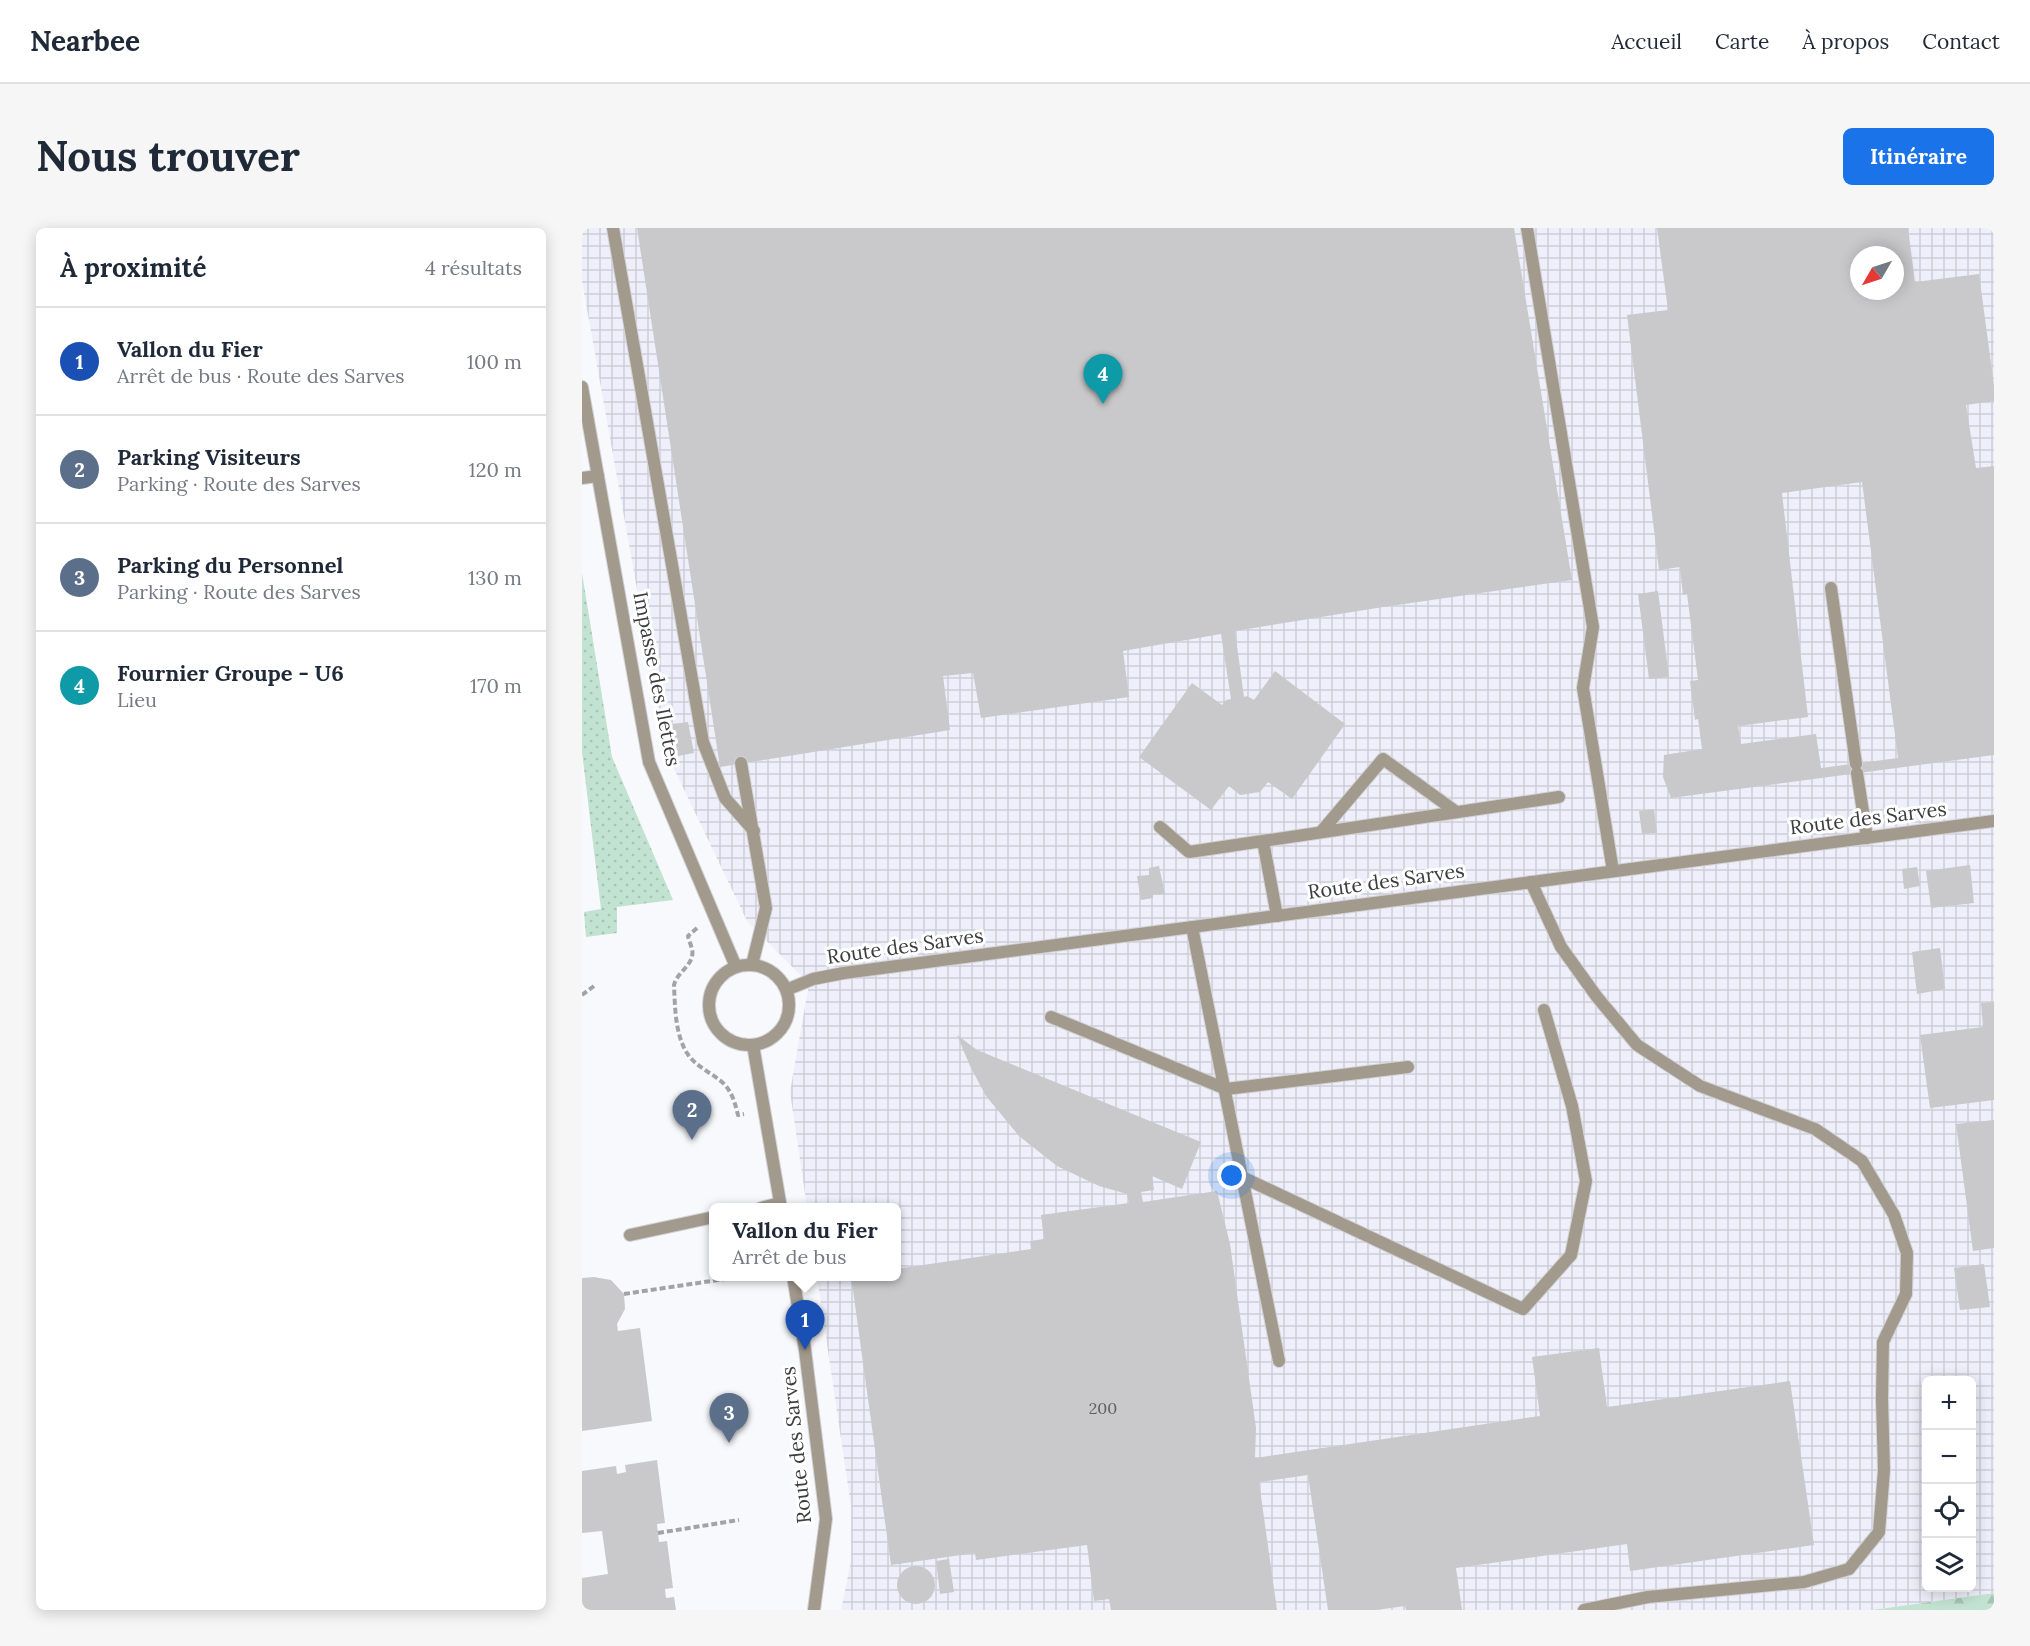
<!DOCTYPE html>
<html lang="fr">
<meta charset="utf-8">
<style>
body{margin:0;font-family:Lora,serif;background:#f6f6f7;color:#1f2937}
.controls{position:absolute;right:18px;bottom:18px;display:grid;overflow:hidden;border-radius:9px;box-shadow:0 3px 15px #0003}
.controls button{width:54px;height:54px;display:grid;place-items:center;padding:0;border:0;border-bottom:2px solid #e0e1e3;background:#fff;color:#1f2937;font:30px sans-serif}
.compass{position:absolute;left:1268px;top:18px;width:54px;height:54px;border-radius:50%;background:#fff;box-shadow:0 3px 15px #0003;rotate:231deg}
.you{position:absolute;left:650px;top:948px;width:21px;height:21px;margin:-15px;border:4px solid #fff;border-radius:50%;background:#1a73e8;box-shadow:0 0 0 9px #1a73e833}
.badge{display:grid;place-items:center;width:39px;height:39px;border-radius:50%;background:#1a73e8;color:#fff;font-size:20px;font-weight:700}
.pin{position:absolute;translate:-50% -50px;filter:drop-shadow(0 2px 3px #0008)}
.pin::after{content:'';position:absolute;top:32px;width:21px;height:18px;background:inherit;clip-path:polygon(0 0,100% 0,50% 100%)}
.popup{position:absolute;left:127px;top:975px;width:192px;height:78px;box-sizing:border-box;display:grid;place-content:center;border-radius:9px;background:#fff;filter:drop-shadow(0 2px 4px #0005);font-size:20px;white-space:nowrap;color:#747a83}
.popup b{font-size:22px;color:#1f2937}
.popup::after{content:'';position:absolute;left:50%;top:100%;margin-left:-12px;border:12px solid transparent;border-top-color:#fff}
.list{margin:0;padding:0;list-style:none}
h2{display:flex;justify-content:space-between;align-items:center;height:78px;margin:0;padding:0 24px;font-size:26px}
h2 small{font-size:20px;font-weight:400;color:#747a83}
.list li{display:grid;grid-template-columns:39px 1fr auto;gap:18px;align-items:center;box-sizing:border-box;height:108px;padding:0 24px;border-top:2px solid #e0e1e3}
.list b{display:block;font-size:22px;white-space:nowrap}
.list p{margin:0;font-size:20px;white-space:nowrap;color:#747a83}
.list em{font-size:20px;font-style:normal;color:#747a83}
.icon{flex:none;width:33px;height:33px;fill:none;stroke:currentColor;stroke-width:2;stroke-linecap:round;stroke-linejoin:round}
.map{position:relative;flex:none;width:1412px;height:1382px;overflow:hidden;border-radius:9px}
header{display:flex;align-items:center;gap:36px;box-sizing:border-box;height:84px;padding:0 30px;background:#fff;border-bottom:2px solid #e0e1e3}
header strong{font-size:28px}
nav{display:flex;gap:33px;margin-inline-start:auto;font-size:21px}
.intro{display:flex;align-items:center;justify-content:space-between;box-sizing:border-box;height:144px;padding:0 36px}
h1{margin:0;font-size:42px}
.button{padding:15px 27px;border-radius:9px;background:#1a73e8;color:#fff;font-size:21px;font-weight:700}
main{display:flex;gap:36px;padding:0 36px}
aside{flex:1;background:#fff;border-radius:9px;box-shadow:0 3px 15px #0003}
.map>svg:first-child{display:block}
.industrial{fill:url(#industrial-grid);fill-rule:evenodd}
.grass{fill:url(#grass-dots)}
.forest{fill:url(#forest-firs)}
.building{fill:#c9c9cc;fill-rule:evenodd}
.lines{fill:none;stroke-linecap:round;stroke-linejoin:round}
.service-casing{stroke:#d2d3d6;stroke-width:14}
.minor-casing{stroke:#d2d3d6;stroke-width:14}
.path{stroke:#a2a3a5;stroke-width:4;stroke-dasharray:6 3;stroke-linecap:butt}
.service{stroke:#a39a8e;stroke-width:12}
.minor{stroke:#a39a8e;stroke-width:12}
.labels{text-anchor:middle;stroke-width:6;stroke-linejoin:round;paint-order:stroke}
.number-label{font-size:16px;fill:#5f6062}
.street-label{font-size:20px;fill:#3c3d3e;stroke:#fff}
</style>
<header>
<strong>Nearbee</strong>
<nav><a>Accueil</a><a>Carte</a><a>À propos</a><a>Contact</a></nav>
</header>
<div class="intro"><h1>Nous trouver</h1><a class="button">Itinéraire</a></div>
<main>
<aside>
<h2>À proximité<small>4 résultats</small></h2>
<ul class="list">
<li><span class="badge" style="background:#1a4fb4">1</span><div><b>Vallon du Fier</b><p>Arrêt de bus · Route des Sarves</p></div><em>100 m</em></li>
<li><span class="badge" style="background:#5c6f8a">2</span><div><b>Parking Visiteurs</b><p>Parking · Route des Sarves</p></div><em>120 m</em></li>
<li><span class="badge" style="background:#5c6f8a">3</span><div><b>Parking du Personnel</b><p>Parking · Route des Sarves</p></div><em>130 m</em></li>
<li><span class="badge" style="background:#0f9aa8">4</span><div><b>Fournier Groupe - U6</b><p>Lieu</p></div><em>170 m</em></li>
</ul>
</aside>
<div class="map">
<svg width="1412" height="1382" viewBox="0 0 1412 1382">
<defs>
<pattern id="industrial-grid" width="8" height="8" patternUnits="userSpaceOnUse" patternTransform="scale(1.5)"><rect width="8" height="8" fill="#eeeffa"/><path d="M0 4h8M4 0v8" fill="none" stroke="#cdced7"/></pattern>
<pattern id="grass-dots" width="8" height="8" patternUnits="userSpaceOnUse" patternTransform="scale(1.5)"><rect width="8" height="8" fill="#c2e2d2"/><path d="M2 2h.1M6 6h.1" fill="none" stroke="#a8c3b5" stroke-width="1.8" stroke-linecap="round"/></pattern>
<pattern id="forest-firs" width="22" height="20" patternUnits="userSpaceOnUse" patternTransform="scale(1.5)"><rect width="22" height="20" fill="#c2e2d2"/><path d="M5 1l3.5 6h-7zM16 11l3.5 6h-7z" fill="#a8c3b5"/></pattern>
</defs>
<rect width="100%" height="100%" fill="#f8f9fc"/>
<path class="industrial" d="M0,0H1412V1365L1290,1382H259L269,1333V1278L235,1049L314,1048V980L225,979L208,864L227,756L165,693L84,524L0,53ZM1277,27H1313V63H1277ZM1344,1152H1390V1360H1344Z"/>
<path class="grass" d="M0,345L30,529L91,672L35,679V705L4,709L2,684L19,681L0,524Z"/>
<path class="forest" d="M1412,1365V1382H1290Z"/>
<path class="building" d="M55,0H932L990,352L801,379L653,403L662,469L665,468L672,472L693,443L763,496L710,571L686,554L678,564L658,567L647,558L629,582L557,529L610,455L640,477L644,472L649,471L639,406L541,423L547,469L399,490L391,445L361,448L368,502L138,539Z
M1075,0H1326L1333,54L1397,46L1412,158V173L1384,177L1394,240L1412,238V527L1089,570L1081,549L1082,527L1120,521L1116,491L1113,492L1108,453L1116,452L1105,366L1101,367L1098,339L1077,342L1045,87L1086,82ZM1277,27H1313V63H1277ZM1280,254L1316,530L1239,540L1234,506L1159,516L1156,498L1226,489L1200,265Z
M1076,363L1087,449L1067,451L1056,366Z
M106,494L112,525L96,528L90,496Z
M1072,581L1075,605L1060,606L1057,583Z
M1388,637L1392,675L1349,680L1344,643Z
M577,638L583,666L571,667V670L559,672L555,648L567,647V640Z
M1335,639L1338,658L1322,661L1320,641Z
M1358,720L1363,761L1335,766L1330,724Z
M1412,774V872L1348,880L1338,807L1401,799L1399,775Z
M375,807L395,822L619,914L600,961L570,948L572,962L559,964L561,974L635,963L648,1016L674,1200L673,1230L958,1188L950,1129L1017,1120L1025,1179L1208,1153L1232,1317L1048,1343L1045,1316L874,1340L880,1382H824L823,1378L794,1382H746L726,1247L677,1254L695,1382H529L527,1371L512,1373L505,1317L394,1332L393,1325L309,1337L269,1048H314V1041L449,1021L448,1013L462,1011L459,987L547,975L545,966L517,958L475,938L437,908L404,868L388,838Z
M1412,892V1020L1391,1023L1374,896Z
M1402,1036L1408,1079L1378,1082L1372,1040Z
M12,1049L29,1052L42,1066L43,1081L35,1096L36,1103L58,1100L70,1193L0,1203V1050Z
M75,1232L83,1295L75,1296L77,1314L85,1313L91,1360L83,1361L84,1370L92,1369L94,1382H0V1350L26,1346L20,1303L0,1305V1243L34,1238L35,1246L44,1244L43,1237Z
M367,1331L372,1364L358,1366L354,1333Z
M315 1357a19 19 0 1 1 38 0a19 19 0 1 1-38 0Z"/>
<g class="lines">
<defs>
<path id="service" d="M31,0L121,514L143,570L172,603
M945,0L1011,399L1001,460L1031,643
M0,250L16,248
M1249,360L1274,536
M159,535L184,680L170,737
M1275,545L1285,610
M578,599L607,624L977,569
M739,604L801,531L873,583
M681,613L695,688
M949,654L979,719L1015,769L1055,817L1118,858L1233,901L1280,933L1312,987L1325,1025L1324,1066L1301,1114L1300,1171L1302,1242L1297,1304L1267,1341L1222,1354L1066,1369L1002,1382
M610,699L697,1133
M469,789L644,861L826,839
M662,950L941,1081L989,1027L1004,953L990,878L962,782
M179,980L198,975
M48,1007L132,989"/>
<path id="minor" d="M0,159L67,534L154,739
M127 777a40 40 0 1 1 80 0a40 40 0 1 1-80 0Z
M204,762L231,751L262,745L1412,593
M171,817L199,980
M211,1048L223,1122L244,1291L232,1382"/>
</defs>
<use href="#service" class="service-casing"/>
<use href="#minor" class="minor-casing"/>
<path class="path" d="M115,700L106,708C107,714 112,722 110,728C108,739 95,745 92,757C93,779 93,806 105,825C113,838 128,844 140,854C150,863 153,875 156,887L162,886
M0,767L12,758
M42,1066L163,1048
M76,1305L157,1292"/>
<use href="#service" class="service"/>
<use href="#minor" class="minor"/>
</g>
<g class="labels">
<g class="number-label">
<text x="521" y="1186">200</text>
</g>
<g class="street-label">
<text transform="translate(75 451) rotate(79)" y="7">Impasse des Ilettes</text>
<text transform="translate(1286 590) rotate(-7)" y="7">Route des Sarves</text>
<text transform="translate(804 653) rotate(-8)" y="7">Route des Sarves</text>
<text transform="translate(323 718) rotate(-8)" y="7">Route des Sarves</text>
<text transform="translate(214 1217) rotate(-96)" y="7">Route des Sarves</text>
</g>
</g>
</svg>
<div class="controls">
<button>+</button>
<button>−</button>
<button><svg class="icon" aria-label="locate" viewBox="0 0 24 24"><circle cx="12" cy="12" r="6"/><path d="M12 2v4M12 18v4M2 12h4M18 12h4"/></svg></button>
<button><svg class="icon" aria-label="layers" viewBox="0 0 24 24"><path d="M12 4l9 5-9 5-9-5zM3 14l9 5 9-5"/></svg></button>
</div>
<svg class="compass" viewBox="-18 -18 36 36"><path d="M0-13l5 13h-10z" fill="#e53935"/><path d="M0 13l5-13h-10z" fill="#747a83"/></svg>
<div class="you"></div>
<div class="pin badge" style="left:223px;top:1122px;background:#1a4fb4">1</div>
<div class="popup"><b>Vallon du Fier</b>Arrêt de bus</div>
<div class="pin badge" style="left:110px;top:912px;background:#5c6f8a">2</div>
<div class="pin badge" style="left:147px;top:1215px;background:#5c6f8a">3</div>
<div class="pin badge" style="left:521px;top:176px;background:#0f9aa8">4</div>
</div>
</main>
